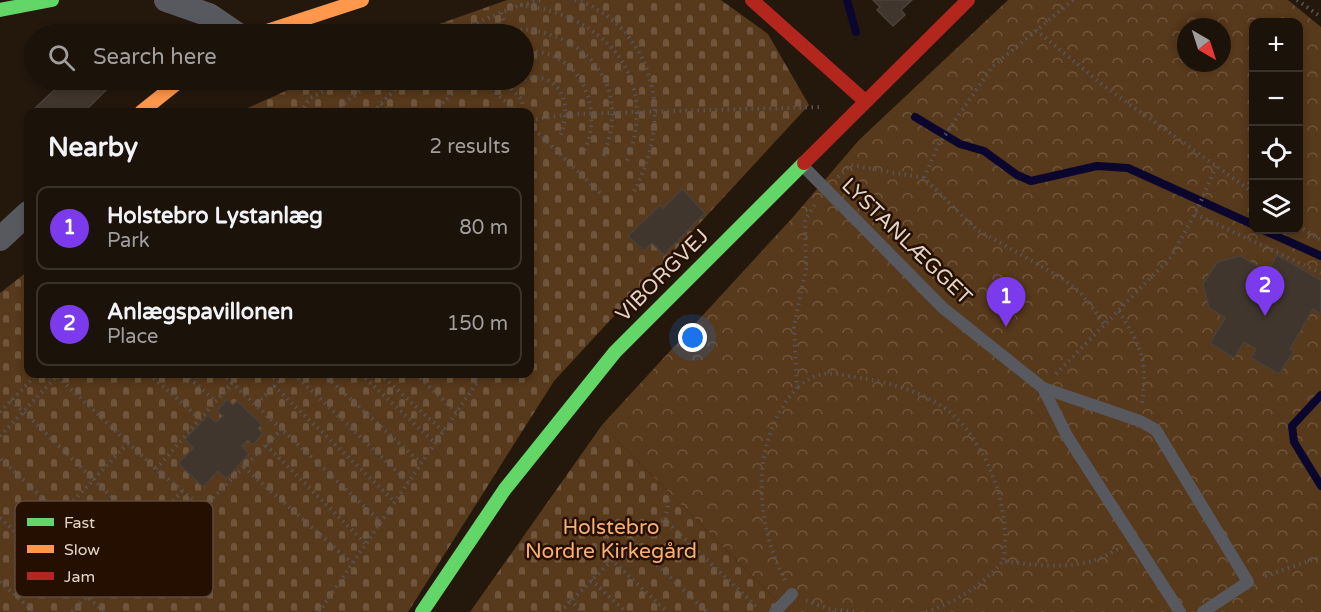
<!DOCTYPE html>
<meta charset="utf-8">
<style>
body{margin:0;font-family:"Varela Round",sans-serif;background:#241b13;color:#f1f3f6}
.controls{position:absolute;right:18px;top:18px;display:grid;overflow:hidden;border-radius:12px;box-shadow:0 3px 9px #0003}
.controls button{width:54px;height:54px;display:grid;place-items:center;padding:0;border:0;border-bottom:2px solid #39322b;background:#1b120a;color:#f1f3f6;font:30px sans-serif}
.compass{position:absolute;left:1177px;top:18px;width:54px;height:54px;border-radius:50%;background:#1b120a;box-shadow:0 3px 9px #0003;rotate:141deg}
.you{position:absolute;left:693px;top:338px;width:21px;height:21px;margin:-15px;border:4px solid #fff;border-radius:50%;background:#1a73e8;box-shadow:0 0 0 9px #1a73e833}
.badge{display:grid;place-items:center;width:39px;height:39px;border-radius:50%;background:#7c3aed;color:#fff;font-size:20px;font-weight:700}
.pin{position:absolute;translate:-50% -50px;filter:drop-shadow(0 2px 3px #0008)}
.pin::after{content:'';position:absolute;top:32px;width:21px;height:18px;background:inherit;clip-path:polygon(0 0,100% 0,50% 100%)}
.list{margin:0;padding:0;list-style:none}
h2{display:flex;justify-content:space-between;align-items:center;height:78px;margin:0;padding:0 24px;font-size:26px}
h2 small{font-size:20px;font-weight:400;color:#a09e9c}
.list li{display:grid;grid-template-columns:39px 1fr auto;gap:18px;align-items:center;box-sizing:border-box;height:84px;margin:0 12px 12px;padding:0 12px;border:2px solid #39322b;border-radius:12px}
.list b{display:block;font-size:22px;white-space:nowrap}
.list p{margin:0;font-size:20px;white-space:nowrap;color:#a09e9c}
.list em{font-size:20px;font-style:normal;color:#a09e9c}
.icon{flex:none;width:33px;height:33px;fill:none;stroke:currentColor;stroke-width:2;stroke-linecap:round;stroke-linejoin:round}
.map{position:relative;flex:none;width:1321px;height:612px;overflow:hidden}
.search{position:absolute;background:#1b120a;box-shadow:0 3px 9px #0003;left:24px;top:24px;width:510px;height:66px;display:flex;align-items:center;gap:15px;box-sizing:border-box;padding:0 21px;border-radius:33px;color:#a09e9c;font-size:22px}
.panel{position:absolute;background:#1b120a;box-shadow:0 3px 9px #0003;left:24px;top:108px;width:510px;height:270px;border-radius:12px}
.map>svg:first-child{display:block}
.cemetery{fill:url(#cemetery-stones)}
.park{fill:url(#park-crowns);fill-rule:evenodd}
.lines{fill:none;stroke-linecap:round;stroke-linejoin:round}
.stream{stroke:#0a062e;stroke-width:8}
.building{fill:#40362d;stroke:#4b4138;stroke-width:1.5}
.path{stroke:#595454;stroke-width:4;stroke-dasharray:1.5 4.5;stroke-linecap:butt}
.lane{stroke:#58595e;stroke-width:12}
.street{stroke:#58595e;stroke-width:24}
.fast{stroke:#63d668;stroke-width:14}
.slow{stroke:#ff974d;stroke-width:14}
.jam{stroke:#b3261e;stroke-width:14}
.labels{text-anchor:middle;stroke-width:5;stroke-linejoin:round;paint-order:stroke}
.street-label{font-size:21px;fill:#e3d4c8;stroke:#240f00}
.park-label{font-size:21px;fill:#f7b06f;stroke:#240f00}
.key{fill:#240f00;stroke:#5d4a3c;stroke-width:1.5}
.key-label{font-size:16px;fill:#e3d4c8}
</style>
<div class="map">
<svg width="1321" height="612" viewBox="0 0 1321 612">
<defs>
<pattern id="cemetery-stones" width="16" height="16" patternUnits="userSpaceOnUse" patternTransform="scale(1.5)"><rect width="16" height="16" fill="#57391b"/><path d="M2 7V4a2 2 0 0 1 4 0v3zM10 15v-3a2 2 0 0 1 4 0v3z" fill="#6f553b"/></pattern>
<pattern id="park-crowns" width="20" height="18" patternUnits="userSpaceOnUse" patternTransform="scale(1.5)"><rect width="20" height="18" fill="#57391b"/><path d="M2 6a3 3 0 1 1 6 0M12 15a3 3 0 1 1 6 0" fill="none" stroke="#6f553b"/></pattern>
</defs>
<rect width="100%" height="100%" fill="#24180d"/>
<path class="cemetery" d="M507,0H721L768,34L809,105L554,381L408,612H0V293L28,271V374H530V112H239L310,80H524V34H411Z
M602,425L788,612H470Z"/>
<path class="park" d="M1008,0H1288L1321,27V612H788L602,425L794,216L859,140ZM1254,22H1298V230H1254ZM1186,27H1222V63H1186Z"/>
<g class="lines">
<path class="stream" d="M847,0L856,32
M915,117L960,144L984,151L1017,175L1031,181L1097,166L1128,168L1254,225
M1263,230L1321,256
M1321,395L1292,426L1294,442L1321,486"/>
</g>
<path class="building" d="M873,0H912L901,10L905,15L893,26L877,10L880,7Z
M65,80H108L112,84L84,112H31Z
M682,189L705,213L664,255L652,243L644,251L628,236L660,205L663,208Z
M1277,255L1321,280V314L1313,309L1290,349L1294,351L1279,374L1251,358L1256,349L1244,342L1234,358L1210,343L1225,318L1209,308L1203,284L1217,262L1241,256L1263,269L1265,276Z
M227,399L233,405L237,401L262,425L258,428L263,433L253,445L248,440L242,446L249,454L226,479L218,471L203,487L178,463L193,448L185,439L208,415L216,422L223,416L217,411Z"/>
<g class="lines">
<path class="path" d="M575,0C594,5 609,16 622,29C665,76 662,140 633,193
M1073,0L992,67L939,144L924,178L976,229L1060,277L1080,292L1104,323
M1297,0L1321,17
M520,5C604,14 662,79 626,163
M501,13L507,30
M1036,30L1104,86L1254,193
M449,34L518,6L541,0
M491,34C512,27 532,28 554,36C609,57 625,106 602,159
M524,52C578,46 607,110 583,153
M524,79C562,71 573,106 560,136
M482,80L517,112
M503,80L522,100L524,112
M507,84L522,80
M381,104L389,112
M300,112L310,98L346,80
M336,112L348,100L376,80
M373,112L404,80
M434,112L454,92
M475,112L477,111
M530,120L572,114L820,107
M530,125L604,197
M838,177L851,165L924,178
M1195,214L1321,273
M1298,226L1321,240
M1119,311C1141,348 1148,359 1142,403
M149,374L199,418
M185,374L215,401
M222,374L232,383
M269,374L278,382
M294,374L408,482
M323,374L421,463
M361,374L435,443
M380,374L443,431
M416,374L456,412
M1056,374L1171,257L1197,210L1216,166
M274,386L394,501
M798,387C822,368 832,373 861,378C892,383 930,394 953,415C990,449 1012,513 1003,561
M11,400L147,531
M257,404L286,374
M0,412L37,374
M0,436L57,376L156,469L203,508L283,428
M266,445L365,543
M1,459L115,566
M244,467L352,563
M156,469L232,383L380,521
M669,500L665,520L759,609
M61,514L128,443
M0,518L104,612
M631,540L707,612
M611,559L667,612
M1265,576L1321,557
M591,580L626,612
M785,580C754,522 750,438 797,388L794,326L806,269L805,220L816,203
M0,582L34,612
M570,600L583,612
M806,601L830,609L855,612
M72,612L182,491
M319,612L478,381L470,374
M560,612L648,524L665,520
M926,612C956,602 982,586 1003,561C1042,566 1083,572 1118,549"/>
<path class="lane" d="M803,166L943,308L1043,388L1067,436L1180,612
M1043,388L1140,421L1156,430L1248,582L1203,612
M775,612L792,594"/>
<path class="street" d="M166,0L209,15L237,34
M0,239L28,213"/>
<path class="fast" d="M0,10L52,0
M422,612L505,489L615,352L804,163"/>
<path class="slow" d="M258,34L362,0
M141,112L181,80"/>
<path class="jam" d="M752,0L865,101
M804,163L968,0"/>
</g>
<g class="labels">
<g class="street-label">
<text transform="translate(907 241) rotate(44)" y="7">LYSTANLÆGGET</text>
<text transform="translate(662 275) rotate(-45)" y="7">VIBORGVEJ</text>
</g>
<g class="park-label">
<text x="611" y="534">Holstebro<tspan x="611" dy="24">Nordre Kirkegård</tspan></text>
</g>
</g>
<rect x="15" y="501" width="198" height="96" rx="9" class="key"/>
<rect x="27" y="518" width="27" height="8" fill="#63d668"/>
<rect x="27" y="545" width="27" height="8" fill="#ff974d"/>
<rect x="27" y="572" width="27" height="8" fill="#b3261e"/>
<g class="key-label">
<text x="64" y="528">Fast</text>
<text x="64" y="555">Slow</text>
<text x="64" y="582">Jam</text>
</g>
</svg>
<div class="controls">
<button>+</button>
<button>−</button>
<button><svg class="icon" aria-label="locate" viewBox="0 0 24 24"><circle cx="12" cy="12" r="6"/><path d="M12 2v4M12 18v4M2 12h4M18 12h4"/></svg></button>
<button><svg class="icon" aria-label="layers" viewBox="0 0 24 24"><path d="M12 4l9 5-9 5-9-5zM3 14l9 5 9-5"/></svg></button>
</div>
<svg class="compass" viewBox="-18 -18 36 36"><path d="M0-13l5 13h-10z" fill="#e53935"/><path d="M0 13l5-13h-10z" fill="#a09e9c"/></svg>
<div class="you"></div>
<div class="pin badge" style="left:1006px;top:327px">1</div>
<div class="pin badge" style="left:1265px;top:316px">2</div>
<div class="search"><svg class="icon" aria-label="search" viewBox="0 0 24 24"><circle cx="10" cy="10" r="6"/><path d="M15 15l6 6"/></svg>Search here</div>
<section class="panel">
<h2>Nearby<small>2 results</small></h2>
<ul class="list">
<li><span class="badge">1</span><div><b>Holstebro Lystanlæg</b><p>Park</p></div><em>80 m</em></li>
<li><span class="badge">2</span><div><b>Anlægspavillonen</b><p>Place</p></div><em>150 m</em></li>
</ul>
</section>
</div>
